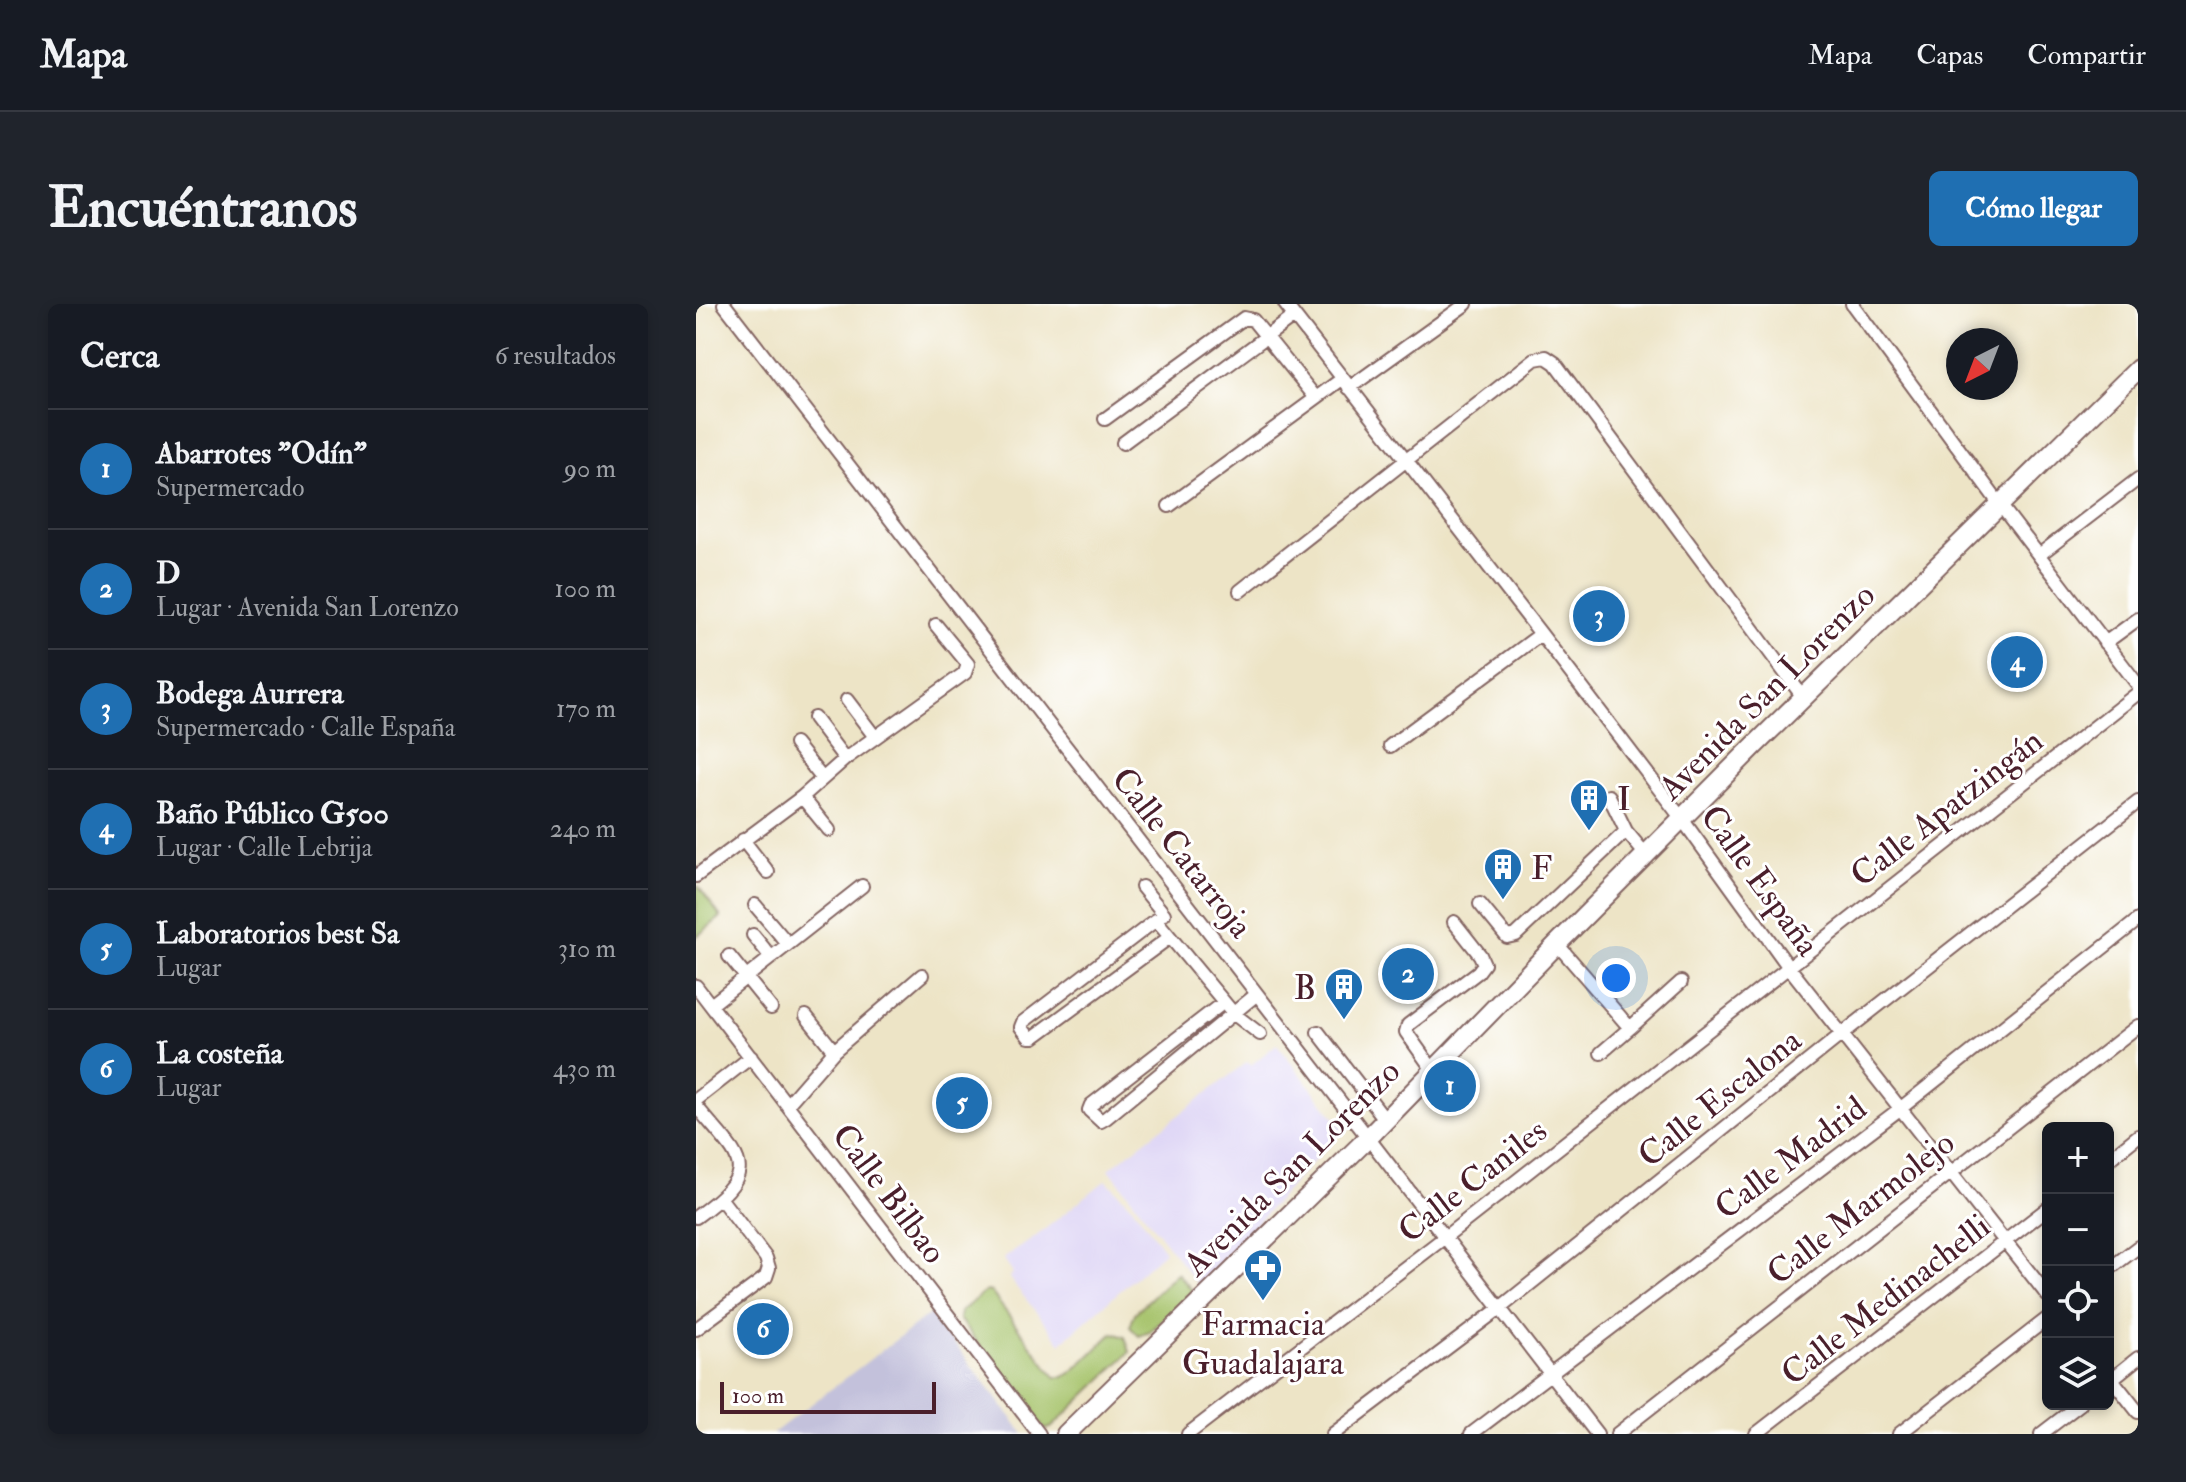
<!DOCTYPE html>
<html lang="es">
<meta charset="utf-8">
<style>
body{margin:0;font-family:"IM FELL Double Pica",serif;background:#20242c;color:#f1f3f6}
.controls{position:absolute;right:24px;bottom:24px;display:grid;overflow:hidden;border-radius:12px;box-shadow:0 4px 12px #0003}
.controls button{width:72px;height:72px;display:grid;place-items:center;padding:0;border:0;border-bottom:2px solid #363941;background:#171b24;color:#f1f3f6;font:40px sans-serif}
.compass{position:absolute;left:1250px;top:24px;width:72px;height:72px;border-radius:50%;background:#171b24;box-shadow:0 4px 12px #0003;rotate:222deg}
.scale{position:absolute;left:24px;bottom:20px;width:216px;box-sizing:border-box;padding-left:8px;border:4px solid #4a1f2b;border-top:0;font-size:22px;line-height:28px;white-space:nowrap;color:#4a1f2b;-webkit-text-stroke:6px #fff;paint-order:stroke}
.you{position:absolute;left:920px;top:674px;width:28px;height:28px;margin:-20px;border:6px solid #fff;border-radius:50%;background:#1a73e8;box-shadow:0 0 0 12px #1a73e833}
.badge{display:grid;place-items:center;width:52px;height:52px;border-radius:50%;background:#1f6fb2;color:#fff;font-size:26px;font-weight:700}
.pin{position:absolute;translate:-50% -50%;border:4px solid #fff;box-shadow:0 2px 8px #0006}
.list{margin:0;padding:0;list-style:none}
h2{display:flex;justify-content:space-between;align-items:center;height:104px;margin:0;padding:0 32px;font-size:34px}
h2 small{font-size:26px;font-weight:400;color:#9ea1a6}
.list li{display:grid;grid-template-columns:52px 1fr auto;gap:24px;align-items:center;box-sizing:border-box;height:120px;padding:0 32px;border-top:2px solid #363941}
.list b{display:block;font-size:30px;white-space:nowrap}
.list p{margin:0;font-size:26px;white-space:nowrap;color:#9ea1a6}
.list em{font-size:26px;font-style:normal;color:#9ea1a6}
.icon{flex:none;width:44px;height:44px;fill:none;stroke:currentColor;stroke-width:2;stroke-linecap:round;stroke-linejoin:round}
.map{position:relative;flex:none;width:1442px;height:1130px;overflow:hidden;border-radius:12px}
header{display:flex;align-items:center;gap:48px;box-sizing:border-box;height:112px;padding:0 40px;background:#171b24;border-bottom:2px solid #363941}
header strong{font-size:38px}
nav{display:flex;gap:44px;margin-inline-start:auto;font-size:28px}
.intro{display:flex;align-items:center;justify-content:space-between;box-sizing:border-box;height:192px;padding:0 48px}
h1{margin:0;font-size:56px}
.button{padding:20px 36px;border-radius:12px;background:#1f6fb2;color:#fff;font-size:28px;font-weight:700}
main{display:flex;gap:48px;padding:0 48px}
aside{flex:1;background:#171b24;border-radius:12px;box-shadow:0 4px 12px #0003}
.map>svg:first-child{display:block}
.built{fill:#ded5f5}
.industrial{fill:#c3c1db}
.green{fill:#a5c269;stroke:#78704a;stroke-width:2}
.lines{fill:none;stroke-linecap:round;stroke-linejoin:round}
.street-casing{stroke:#836461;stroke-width:16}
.secondary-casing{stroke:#836461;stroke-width:22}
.street{stroke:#fff;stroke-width:12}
.secondary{stroke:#fff;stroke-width:18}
.labels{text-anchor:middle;stroke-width:6;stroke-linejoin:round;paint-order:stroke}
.street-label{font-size:34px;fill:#4a1f2b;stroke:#fff}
.poi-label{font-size:34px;fill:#4a1f2b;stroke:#fff;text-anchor:start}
</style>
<header>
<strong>Mapa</strong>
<nav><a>Mapa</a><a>Capas</a><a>Compartir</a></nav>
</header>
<div class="intro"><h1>Encuéntranos</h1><a class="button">Cómo llegar</a></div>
<main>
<aside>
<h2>Cerca<small>6 resultados</small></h2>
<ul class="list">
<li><span class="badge">1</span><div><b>Abarrotes &quot;Odín&quot;</b><p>Supermercado</p></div><em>90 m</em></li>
<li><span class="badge">2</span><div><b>D</b><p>Lugar · Avenida San Lorenzo</p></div><em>100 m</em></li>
<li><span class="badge">3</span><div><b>Bodega Aurrera</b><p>Supermercado · Calle España</p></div><em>170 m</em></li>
<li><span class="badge">4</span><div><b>Baño Público G500</b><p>Lugar · Calle Lebrija</p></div><em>240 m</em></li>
<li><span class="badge">5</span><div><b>Laboratorios best Sa</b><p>Lugar</p></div><em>310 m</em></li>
<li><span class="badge">6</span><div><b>La costeña</b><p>Lugar</p></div><em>430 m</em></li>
</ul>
</aside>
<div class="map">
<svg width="1442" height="1130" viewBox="0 0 1442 1130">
<rect width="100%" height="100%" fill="#fff"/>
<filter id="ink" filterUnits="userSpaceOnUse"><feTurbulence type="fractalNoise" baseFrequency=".0125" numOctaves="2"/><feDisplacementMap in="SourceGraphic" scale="16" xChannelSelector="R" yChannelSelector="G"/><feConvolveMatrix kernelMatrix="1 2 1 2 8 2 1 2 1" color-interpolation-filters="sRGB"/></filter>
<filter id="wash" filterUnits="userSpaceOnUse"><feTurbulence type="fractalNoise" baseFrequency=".006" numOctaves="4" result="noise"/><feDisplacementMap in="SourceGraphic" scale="32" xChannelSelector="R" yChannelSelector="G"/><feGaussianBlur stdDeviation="1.8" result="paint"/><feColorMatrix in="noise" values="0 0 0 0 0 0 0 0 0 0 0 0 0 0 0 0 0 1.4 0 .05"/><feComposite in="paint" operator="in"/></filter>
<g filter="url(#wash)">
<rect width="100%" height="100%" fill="#ede4c6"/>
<path class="built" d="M581,740L647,825L503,982L413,865L551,758L555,761Z
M410,876L440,907L469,947L365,1039L313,974L317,969L307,955L338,934Z"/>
<path class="industrial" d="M235,1009L328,1130H76Z"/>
<path class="green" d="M2,582L25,613L0,633V583Z
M481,969L497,987L454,1028L443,1032L434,1023L439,1009Z
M290,987L295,988L359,1073H367L375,1069L417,1029L429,1033L434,1048L355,1124L349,1125L263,1015L264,1008Z"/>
</g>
<g filter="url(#ink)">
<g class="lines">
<defs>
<path id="street" d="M28,0L901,1130
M589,0L845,330L986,515L1092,662L1352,992
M1156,0L1305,202L1442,381
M653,84L770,0
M409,115L548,14L557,16L620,94
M427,139L598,12
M473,202L646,75
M1343,251L1442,175
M544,287L839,55L850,53L859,59L1107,393
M1409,339L1442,315
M151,396L179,433
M118,414L149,455
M99,440L126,474
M694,442L845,330
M913,492L930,527L950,551
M106,493L133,526
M47,536L72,568
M0,572L106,493L149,455L269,369L272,360L240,321
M446,583L468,610
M784,600L811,633L820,631L930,527
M59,601L92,640
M57,631L75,653
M474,633L338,733H333L325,723L327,718L460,616L538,710L564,730
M861,640L934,724L985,678
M33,652L75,704
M0,682L343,1130
M528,698L395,801L393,806L405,817L410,814L561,690
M15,701L166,582
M110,712L138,747
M622,728L689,815
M905,749L934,724
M737,766L710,728L712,721L782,668L788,660L784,651L758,618
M0,796L55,753
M91,801L138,747L226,671
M0,802C45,857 68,863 0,913
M1412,856L1442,832
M1412,966L1442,943
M0,1025L70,973L73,964L70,954L25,895
M1412,1070L1442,1108
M1412,1078L1442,1054
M492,1130L749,933L1442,389
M637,1130L804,1004L1146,730L1442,498
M775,1130L1205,804L1442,616
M921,1130L1442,722
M1060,1130L1352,904
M1203,1130L1352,1014
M1345,1130L1384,1100"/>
<path id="secondary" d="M370,1130L672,834L861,640L1058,442L1442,65"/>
</defs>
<use href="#street" class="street-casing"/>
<use href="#secondary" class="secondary-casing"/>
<use href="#street" class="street"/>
<use href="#secondary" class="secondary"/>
</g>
</g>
<defs>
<symbol id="building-pin" viewBox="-11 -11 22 30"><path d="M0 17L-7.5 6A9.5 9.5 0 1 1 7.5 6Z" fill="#1f6fb2" stroke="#fff"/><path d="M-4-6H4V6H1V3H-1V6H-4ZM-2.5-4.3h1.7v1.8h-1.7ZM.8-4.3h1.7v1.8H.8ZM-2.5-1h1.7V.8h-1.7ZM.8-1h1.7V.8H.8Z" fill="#fff"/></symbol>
<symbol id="pharmacy-pin" viewBox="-11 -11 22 30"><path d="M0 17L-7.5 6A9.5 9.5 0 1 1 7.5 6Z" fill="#1f6fb2" stroke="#fff"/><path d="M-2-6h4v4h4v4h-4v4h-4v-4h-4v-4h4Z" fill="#fff"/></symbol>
</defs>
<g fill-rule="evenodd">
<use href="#building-pin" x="871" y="472" width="44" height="60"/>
<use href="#building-pin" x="785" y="541" width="44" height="60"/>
<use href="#building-pin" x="626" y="661" width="44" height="60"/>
<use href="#pharmacy-pin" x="545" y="942" width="44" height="60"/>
</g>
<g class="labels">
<g class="street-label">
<text transform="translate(1070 387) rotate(-45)" y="12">Avenida San Lorenzo</text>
<text transform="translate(1250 503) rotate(-38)" y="12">Calle Apatzingán</text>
<text transform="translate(487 548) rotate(52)" y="12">Calle Catarroja</text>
<text transform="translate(1065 576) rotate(54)" y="12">Calle España</text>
<text transform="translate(1023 793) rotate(-39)" y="12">Calle Escalona</text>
<text transform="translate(1094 853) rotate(-37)" y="12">Calle Madrid</text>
<text transform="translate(595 863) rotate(-45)" y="12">Avenida San Lorenzo</text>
<text transform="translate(776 876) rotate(-38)" y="12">Calle Caniles</text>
<text transform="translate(194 889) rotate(53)" y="12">Calle Bilbao</text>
<text transform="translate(1164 903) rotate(-38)" y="12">Calle Marmolejo</text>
<text transform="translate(1189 995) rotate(-38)" y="12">Calle Medinachelli</text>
</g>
<g class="poi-label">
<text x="921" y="506">I</text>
<text x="835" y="575">F</text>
<text x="620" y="695" text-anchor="end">B</text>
<text x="567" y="1031" text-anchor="middle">Farmacia<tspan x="567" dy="39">Guadalajara</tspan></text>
</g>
</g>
</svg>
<div class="controls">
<button>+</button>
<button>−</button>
<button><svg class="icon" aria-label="locate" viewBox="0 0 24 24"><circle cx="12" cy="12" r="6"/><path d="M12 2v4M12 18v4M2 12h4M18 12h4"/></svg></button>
<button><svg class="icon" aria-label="layers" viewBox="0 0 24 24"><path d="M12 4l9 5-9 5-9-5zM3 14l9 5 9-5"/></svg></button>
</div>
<svg class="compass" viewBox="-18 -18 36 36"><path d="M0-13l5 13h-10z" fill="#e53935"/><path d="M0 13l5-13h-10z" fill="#9ea1a6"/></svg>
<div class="scale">100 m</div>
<div class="you"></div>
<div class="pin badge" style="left:754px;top:782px">1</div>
<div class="pin badge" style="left:712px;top:670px">2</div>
<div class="pin badge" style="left:903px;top:312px">3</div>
<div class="pin badge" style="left:1321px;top:358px">4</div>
<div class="pin badge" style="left:266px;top:799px">5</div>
<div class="pin badge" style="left:67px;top:1025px">6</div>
</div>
</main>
